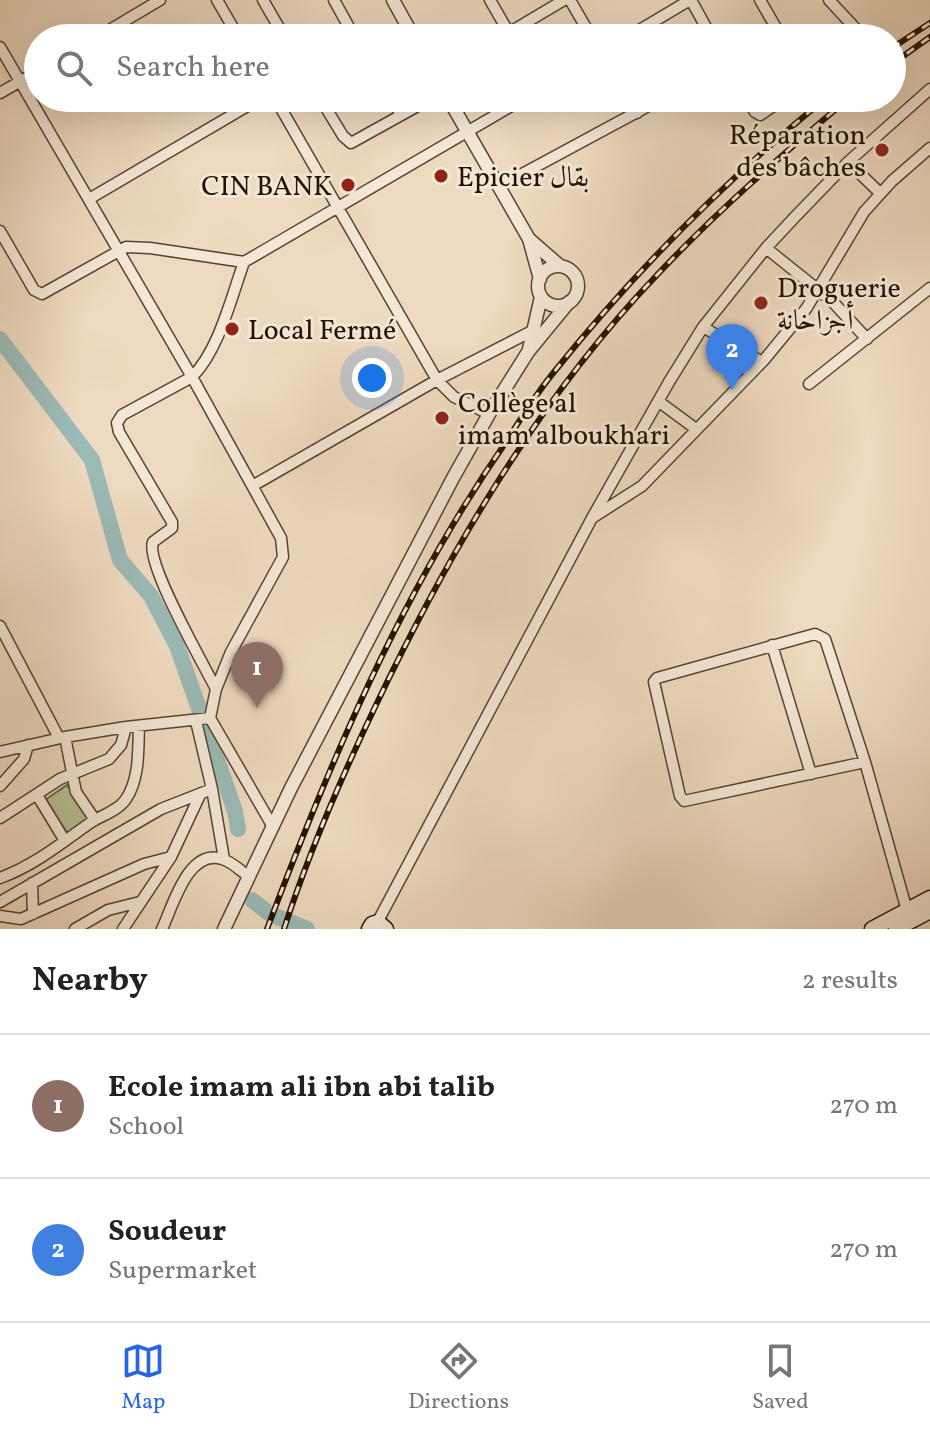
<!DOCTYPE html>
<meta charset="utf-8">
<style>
body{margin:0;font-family:Vollkorn,Amiri,serif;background:#f2f2f2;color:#222}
.you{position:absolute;left:372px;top:378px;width:28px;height:28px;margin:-20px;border:6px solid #fff;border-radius:50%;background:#1a73e8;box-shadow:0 0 0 12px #1a73e833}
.badge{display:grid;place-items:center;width:52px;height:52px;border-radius:50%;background:#2563eb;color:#fff;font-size:26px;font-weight:700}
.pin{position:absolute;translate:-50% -66px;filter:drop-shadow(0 2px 4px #0008)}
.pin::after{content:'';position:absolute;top:42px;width:28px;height:24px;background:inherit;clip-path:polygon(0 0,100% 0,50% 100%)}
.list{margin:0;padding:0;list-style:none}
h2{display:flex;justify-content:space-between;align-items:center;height:104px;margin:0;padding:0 32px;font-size:34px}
h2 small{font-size:26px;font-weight:400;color:#767676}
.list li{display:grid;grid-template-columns:52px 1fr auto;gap:24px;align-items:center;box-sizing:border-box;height:144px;padding:0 32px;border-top:2px solid #e0e0e0}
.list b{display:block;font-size:30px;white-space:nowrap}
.list p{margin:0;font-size:26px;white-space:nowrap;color:#767676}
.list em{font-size:26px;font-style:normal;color:#767676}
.icon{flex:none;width:44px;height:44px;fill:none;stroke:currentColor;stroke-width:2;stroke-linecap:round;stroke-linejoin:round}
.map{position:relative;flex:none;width:930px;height:929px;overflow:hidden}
.search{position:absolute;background:#fff;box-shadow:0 8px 32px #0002;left:24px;right:24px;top:24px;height:88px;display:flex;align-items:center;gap:20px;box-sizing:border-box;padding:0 28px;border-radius:44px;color:#767676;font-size:30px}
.sheet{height:392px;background:#fff}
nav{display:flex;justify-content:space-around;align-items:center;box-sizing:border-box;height:112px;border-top:2px solid #e0e0e0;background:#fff;font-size:22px;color:#767676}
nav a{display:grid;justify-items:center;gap:4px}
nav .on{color:#2563eb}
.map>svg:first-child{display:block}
.green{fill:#b6c095;stroke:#6e694a;stroke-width:2}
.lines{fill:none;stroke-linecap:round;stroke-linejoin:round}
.river{stroke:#9abab6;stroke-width:16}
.minor-casing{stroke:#574430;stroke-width:13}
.tertiary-casing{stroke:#574430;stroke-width:15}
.secondary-casing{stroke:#251200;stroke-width:17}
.minor{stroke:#f4e7d6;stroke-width:10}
.tertiary{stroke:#f4e7d6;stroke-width:12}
.secondary{stroke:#f4e7d6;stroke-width:14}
.rail-casing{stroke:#251200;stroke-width:6}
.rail{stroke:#f4e7d6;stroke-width:3;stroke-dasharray:9;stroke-linecap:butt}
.poi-dot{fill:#8f2418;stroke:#f4e7d6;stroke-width:3}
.labels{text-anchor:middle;stroke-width:6;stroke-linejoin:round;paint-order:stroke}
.poi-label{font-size:28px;fill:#251200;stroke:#f4e7d6;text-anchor:start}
</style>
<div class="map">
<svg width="930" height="929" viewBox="0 0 930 929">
<rect width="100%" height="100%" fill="#eedac0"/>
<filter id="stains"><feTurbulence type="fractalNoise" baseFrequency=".0025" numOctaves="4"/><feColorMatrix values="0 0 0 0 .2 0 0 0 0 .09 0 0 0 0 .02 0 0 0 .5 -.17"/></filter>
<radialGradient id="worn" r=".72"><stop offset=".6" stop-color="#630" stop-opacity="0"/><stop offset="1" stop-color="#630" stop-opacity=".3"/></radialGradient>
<path class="green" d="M67,785L90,820L68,834L45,800Z"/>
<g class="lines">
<path class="river" d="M0,339L92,460L120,560L151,596L177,646L235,811L238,829
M252,900L270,914L307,929"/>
<defs>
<path id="minor" d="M217,0L239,38
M263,0L285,38
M334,0L355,38
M490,0L509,33
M570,0L592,38
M691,0L712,38
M760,0L782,38
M829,0L856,29L860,38
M96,38L160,0
M500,38L564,0
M626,38L690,0
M0,47L192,377L281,538L283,557L231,652L216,689L210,718L273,827
M0,93L38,71
M275,98L437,380L454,397L489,414
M320,98L343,136L351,143L432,98
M391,98L401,115
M628,98L637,113
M746,98L755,112L760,115L785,98
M848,162L880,193
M500,186L663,98
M89,199L261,98
M0,231L34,290L42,294L126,247L150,248L244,262L525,98
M766,248L832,301L867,339
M703,327L762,362
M809,384L930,288
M658,401L696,429
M254,485L437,380L534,330
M592,518L642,486L764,360L806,309L864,212L892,181L930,148
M0,626L59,738
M772,645L811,774
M216,689C203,663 145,563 153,542L172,528V522L119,432L117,423L122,415L192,377C219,350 231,298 244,262
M196,721L212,789L224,859
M65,737L76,792L95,820
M0,752L65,737L126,727L210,718
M865,762L684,801L680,796L654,682L657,678L815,634L825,639L865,762L908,914
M0,786L24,759L28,745
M37,795L65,841
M0,818L60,779L109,759L121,745L126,727
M0,878C35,865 60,844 90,823C102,815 118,811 126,799C140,778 138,749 139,726
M32,883L33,914
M0,902L161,809L212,789
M0,916L21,919L144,864L171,857
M377,923L592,518L669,382L703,327L766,248L794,218L848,162L930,89
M75,929L108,910L140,902
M123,929L171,857L200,795
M162,929C173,906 188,848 222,859C231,861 241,871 249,877"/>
<path id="tertiary" d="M393,0L414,38
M448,98L529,239L540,279
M529,239L560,266
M538 286a20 20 0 1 1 40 0a20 20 0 1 1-40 0Z
M529,349L541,297
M224,929L291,788L453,478L489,414L528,352L569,302"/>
<path id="secondary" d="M369,929L372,924L378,922L386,929
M872,929L930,898
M896,929L930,911"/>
</defs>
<use href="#minor" class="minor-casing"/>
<use href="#tertiary" class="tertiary-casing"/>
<use href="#secondary" class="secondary-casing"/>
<use href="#minor" class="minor"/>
<use href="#tertiary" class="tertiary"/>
<use href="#secondary" class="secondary"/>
<defs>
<path id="rail" d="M892,48L930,23
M892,64L930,37
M267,929C331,759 402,592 506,442C521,418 536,394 554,372C635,271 726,180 826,98
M284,929C309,852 341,778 376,705C449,552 539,398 657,275C717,211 782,155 849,98"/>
</defs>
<use href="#rail" class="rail-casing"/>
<use href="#rail" class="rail"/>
</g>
<g class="poi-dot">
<circle cx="882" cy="150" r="8"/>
<circle cx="441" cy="176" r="8"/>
<circle cx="348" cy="185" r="8"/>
<circle cx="761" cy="303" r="8"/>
<circle cx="232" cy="329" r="8"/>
<circle cx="442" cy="418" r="8"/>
</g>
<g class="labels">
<g class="poi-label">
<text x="866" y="144" text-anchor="end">Réparation<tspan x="866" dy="32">des bâches</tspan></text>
<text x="457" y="186">Epicier بقال</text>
<text x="332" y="195" text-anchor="end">CIN BANK</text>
<text x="777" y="297">Droguerie<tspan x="777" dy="32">أجزاخانة</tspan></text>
<text x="248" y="339">Local Fermé</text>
<text x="458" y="412">Collège al<tspan x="458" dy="32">imam alboukhari</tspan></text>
</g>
</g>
<rect width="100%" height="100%" filter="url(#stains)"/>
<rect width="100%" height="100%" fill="url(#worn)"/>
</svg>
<div class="you"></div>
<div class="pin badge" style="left:257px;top:708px;background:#8d6e63">1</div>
<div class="pin badge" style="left:732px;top:390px;background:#3f7fe0">2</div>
<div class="search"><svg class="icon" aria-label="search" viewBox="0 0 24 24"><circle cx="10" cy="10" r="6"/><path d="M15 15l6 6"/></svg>Search here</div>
</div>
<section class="sheet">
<h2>Nearby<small>2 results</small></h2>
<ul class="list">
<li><span class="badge" style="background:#8d6e63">1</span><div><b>Ecole imam ali ibn abi talib</b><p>School</p></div><em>270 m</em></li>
<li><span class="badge" style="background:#3f7fe0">2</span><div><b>Soudeur</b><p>Supermarket</p></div><em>270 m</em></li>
</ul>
</section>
<nav>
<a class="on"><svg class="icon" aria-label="map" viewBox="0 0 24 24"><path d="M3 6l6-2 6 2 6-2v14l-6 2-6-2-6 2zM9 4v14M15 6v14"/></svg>Map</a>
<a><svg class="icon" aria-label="directions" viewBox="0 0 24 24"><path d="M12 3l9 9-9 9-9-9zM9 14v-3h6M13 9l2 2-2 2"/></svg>Directions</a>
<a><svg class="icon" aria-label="saved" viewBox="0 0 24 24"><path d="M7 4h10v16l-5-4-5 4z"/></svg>Saved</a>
</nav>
